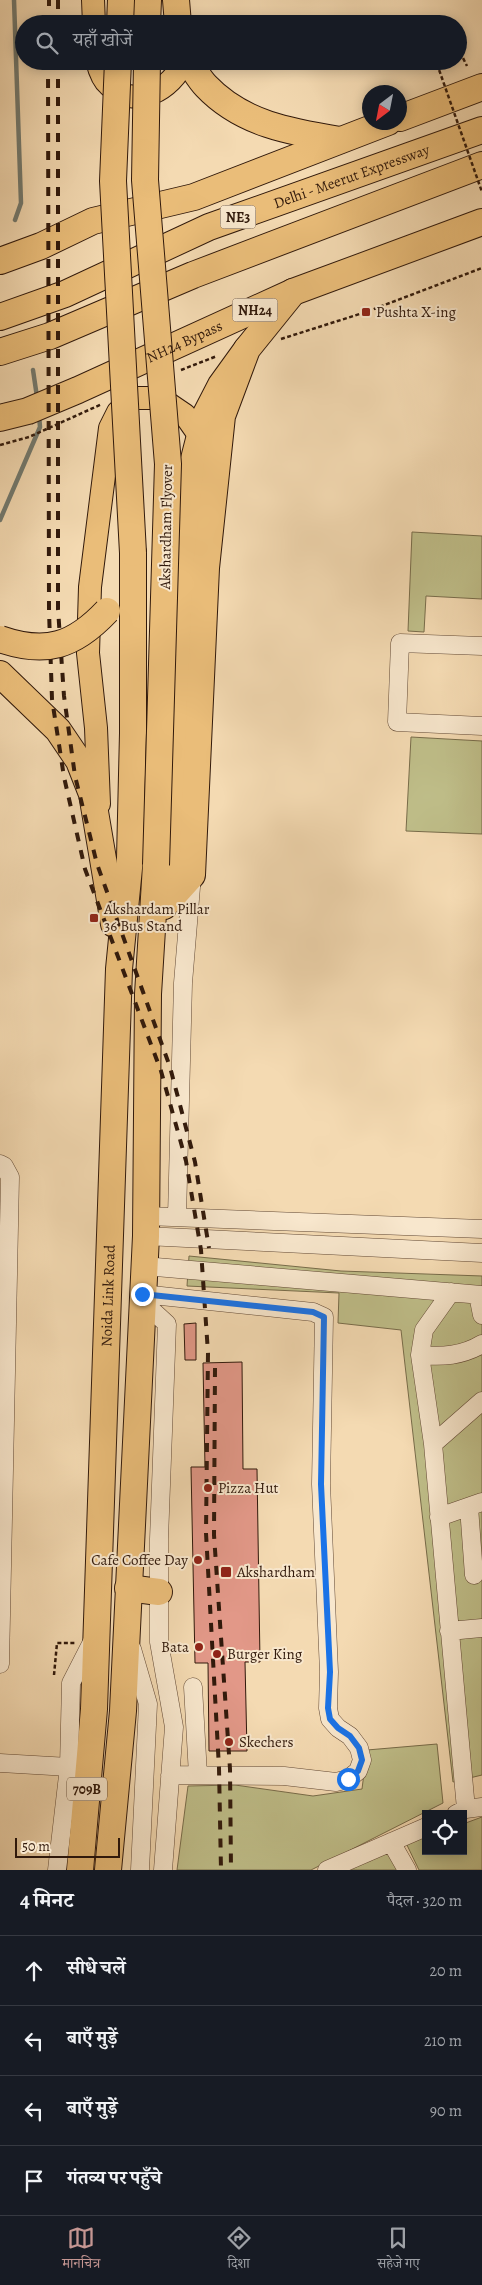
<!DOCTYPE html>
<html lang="hi">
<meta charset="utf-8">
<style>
body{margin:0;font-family:Alegreya,"Noto Serif Devanagari",serif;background:#20242c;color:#f1f3f6}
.controls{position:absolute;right:15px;bottom:15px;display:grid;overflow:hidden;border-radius:0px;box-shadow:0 2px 12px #0003}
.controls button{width:45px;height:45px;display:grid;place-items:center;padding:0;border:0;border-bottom:1px solid #363941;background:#171b24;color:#f1f3f6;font:25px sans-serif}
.compass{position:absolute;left:362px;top:85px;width:45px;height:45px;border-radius:50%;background:#171b24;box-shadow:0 2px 12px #0003;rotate:212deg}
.scale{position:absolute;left:15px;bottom:12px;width:105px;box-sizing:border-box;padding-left:5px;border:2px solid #31190b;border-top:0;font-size:14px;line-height:18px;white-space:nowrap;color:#31190b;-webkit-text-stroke:4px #f8e7cd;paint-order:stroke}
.stop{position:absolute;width:15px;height:15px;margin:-11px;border:4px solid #1a73e8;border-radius:50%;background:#fff}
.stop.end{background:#1a73e8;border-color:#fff;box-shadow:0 1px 5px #0008}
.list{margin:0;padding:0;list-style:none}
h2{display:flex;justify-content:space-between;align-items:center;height:65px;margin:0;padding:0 20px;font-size:21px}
h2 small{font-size:16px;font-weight:400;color:#9ea1a6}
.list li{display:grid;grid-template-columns:32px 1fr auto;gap:15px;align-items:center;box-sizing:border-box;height:70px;padding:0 20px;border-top:1px solid #363941}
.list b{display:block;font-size:19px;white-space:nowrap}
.list em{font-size:16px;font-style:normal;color:#9ea1a6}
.icon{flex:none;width:28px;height:28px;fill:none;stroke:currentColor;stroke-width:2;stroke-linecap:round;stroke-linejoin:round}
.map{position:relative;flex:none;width:482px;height:1870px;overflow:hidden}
.search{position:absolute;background:#171b24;box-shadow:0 2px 12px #0003;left:15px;right:15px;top:15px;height:55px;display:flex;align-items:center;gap:12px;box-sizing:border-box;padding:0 18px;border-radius:28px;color:#9ea1a6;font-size:19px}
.sheet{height:345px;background:#171b24}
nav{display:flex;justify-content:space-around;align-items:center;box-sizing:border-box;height:70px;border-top:1px solid #363941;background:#171b24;font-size:14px;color:#9ea1a6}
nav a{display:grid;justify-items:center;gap:2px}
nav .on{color:#c59692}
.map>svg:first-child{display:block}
.green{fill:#bfbe89;stroke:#786c4a}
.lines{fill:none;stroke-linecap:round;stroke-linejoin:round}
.stream{stroke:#727a70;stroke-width:4.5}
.building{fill:#e29888;stroke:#31190b}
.minor-casing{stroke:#624935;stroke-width:19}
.major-casing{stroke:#31190b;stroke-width:24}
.highway-casing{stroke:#31190b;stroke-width:28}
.path{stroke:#31190b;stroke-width:2.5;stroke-dasharray:4 2.5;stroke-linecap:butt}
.minor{stroke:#f8e7cd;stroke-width:18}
.major{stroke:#eabd79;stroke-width:22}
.highway{stroke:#eabd79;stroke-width:26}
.rail{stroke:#31190b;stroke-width:4;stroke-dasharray:9 9;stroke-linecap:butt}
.highway-bridge-casing{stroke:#31190b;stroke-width:28;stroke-linecap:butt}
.path-bridge{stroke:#31190b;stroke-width:2.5;stroke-dasharray:4 2.5;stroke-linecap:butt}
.highway-bridge{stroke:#eabd79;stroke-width:26}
.route{stroke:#1a73e8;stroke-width:6}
.poi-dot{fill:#8f2418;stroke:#f8e7cd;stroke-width:2}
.labels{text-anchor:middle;stroke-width:4;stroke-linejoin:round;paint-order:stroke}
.shield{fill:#f8e7cd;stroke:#6d5745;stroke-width:1}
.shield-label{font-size:14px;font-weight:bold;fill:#31190b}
.street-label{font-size:15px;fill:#31190b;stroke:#f8e7cd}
.poi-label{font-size:15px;fill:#31190b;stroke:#f8e7cd;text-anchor:start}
</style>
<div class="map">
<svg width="482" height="1870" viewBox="0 0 482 1870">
<rect width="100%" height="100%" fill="#f4dab2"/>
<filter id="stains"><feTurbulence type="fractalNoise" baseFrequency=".004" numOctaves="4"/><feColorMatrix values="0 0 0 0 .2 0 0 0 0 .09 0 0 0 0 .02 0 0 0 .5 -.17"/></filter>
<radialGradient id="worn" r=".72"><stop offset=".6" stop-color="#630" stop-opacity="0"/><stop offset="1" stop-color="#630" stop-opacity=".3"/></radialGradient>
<path class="green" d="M412,532L482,536V599L426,596L424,632L408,631Z
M411,737L482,741V834L406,831Z
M189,1256L341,1271L482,1276V1775L453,1782L401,1330L338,1323L339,1293L187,1286Z
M437,1744L443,1803L311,1870H177L188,1786L235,1785L313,1796L362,1789L367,1750Z
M482,1817V1870H419L406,1843L426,1836V1851H463V1824Z
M379,1849L389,1854L399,1870H338Z"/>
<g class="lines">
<path class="stream" d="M14,0L21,203L15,220
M33,370L37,397
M0,520L40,427L39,415"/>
</g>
<path class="building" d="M196,1323V1360H185L184,1324Z
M242,1362L243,1469H257L260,1662H245L247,1751H209L208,1663H195L191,1467H205L203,1363Z"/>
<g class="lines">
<defs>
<path id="minor" d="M482,646L400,643L397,722L482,726
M0,1164L4,1166L10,1177L0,1664
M146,1216L482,1229
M177,1217L183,983L192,875
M146,1236L482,1253
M144,1266L482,1295
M142,1294L313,1312L324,1317L321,1484L329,1672L328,1708L330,1719L338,1728L350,1736L359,1748L362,1760L358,1771L348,1779L336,1782L284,1776L170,1775
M478,1295L482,1315
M142,1301L167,1324L159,1539V1642L174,1727L163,1870
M420,1355L424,1330L451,1292
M433,1444L420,1355C442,1357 462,1356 482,1344
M469,1507L474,1575
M439,1517L482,1502
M449,1631L482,1628
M132,1649L148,1704L140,1870
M193,1687L198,1775
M0,1763L69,1767
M466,1809L433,1444L482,1401
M456,1814L466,1809L482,1807
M391,1842L407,1870
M57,1870L69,1767L71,1683L92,1642
M327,1870L426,1827"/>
<path id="major" d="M93,0L94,24
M97,61C99,69 102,79 109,85C135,111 172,89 184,61
M99,804L96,728L88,653L90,587L110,428L118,412L134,398H160L185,415L199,435"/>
<g id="highway">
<path d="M176,0L178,24"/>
<path d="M120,24L121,0"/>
<path d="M147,24L148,0"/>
<path d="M188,61C194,69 199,79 206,86C242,124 291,132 340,140"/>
<path d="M400,118L482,87"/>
<path d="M0,261L41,246L93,221L194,197L388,122"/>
<path id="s1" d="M0,317L65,294L209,227L482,130"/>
<path d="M0,352L50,336L193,275L482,165"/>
<path id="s2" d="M0,418L28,411L78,390L293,292L482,222"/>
<path d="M0,674L58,730L79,761L92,794L114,924"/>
<path d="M167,890L171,857L181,650L193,463L205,416L221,385L247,349"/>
<path d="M164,906L192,875L206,568L222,416L247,349L293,292"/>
<path d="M128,1588L159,1592"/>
<path id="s3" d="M80,1870L94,1709L119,969L130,858L133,733V553"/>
<path d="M108,1870L123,1711L146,1236L148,994L156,865"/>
</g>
</defs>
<use href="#minor" class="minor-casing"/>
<use href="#major" class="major-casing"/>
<use href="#highway" class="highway-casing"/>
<path class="path" d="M458,57L462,56L467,66
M437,64L446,61
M281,339L366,312L482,268
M181,370L217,356
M0,445L29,437L102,404
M54,1675L57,1643H75"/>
<use href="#minor" class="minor"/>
<use href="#major" class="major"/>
<use href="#highway" class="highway"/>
<path class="rail" d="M58,0V24
M49,24V0
M48,61L49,611L52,699L64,777L85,869L161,1071L186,1161L201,1250L208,1353L206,1533L219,1768L221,1870
M58,61V609L64,696L75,776L97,864L170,1067L195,1162L209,1248
M215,1368L214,1535L230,1769L231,1870"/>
<defs>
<path id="highway-bridge" d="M118,61L113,181L133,553
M147,61L145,180L168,464L156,865
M0,639C46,655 74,646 107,611"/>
</defs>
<use href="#highway-bridge" class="highway-bridge-casing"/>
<path class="path-bridge" d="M437,64L482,192"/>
<use href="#highway-bridge" class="highway-bridge"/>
</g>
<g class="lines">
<path class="route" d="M142,1294L313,1312L324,1317L321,1484L330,1672L328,1708L330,1719L338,1728L350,1736L359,1748L362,1760L358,1771L348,1779"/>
</g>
<g class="poi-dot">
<rect x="361" y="307" width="10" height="10" rx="2.5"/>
<rect x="89" y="913" width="10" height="10" rx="2.5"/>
<circle cx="208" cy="1488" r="5"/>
<circle cx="198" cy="1560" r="5"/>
<rect x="220" y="1566" width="12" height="12" rx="2.5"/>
<circle cx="199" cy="1647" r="5"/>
<circle cx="217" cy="1654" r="5"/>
<circle cx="229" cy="1742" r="5"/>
</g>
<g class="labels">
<g class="shield">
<rect x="220.5" y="205.5" width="35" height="23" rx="4"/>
<rect x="232.5" y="298.5" width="45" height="23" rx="4"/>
<rect x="67" y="1777.5" width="40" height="23" rx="4"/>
</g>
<g class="shield-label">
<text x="238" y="222">NE3</text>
<text x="255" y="315">NH24</text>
<text x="87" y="1794">709B</text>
</g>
<g class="street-label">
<text dy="5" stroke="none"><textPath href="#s1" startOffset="379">Delhi - Meerut Expressway</textPath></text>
<text dy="5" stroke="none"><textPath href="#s2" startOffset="200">NH24 Bypass</textPath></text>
<text transform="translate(166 527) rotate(-89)" y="5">Akshardham Flyover</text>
<text dy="5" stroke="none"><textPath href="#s3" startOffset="575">Noida Link Road</textPath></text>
</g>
<g class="poi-label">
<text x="376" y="317">Pushta X-ing</text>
<text x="104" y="914">Akshardam Pillar<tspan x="104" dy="17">36 Bus Stand</tspan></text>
<text x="218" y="1493">Pizza Hut</text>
<text x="188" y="1565" text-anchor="end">Cafe Coffee Day</text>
<text x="237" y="1577">Akshardham</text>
<text x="189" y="1652" text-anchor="end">Bata</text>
<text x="227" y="1659">Burger King</text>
<text x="239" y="1747">Skechers</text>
</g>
</g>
<rect width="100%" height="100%" filter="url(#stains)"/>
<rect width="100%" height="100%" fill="url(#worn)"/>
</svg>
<div class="controls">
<button><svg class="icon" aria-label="locate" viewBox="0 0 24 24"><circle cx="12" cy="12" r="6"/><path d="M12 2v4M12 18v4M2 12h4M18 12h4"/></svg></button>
</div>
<svg class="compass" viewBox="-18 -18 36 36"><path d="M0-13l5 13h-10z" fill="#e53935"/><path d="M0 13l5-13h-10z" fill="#9ea1a6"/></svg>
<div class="scale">50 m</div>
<div class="stop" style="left:348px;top:1779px"></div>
<div class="stop end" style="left:142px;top:1294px"></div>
<div class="search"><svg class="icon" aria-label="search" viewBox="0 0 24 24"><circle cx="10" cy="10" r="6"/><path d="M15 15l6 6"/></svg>यहाँ खोजें</div>
</div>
<section class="sheet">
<h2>4 मिनट<small>पैदल · 320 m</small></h2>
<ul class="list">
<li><svg class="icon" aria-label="ahead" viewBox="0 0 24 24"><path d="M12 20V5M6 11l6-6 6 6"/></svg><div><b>सीधे चलें</b></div><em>20 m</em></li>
<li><svg class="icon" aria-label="left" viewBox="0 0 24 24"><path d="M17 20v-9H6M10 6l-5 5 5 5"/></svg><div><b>बाएँ मुड़ें</b></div><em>210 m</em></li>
<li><svg class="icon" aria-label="left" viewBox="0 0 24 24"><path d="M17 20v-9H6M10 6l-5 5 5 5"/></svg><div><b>बाएँ मुड़ें</b></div><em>90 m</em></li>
<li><svg class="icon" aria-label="arrive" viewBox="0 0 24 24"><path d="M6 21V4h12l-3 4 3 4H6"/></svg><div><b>गंतव्य पर पहुँचे</b></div></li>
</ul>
</section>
<nav>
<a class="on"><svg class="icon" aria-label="map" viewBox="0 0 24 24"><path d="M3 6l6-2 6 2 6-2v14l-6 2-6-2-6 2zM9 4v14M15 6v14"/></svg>मानचित्र</a>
<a><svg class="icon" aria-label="directions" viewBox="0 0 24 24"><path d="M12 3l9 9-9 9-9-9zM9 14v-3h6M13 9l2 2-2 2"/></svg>दिशा</a>
<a><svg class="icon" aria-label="saved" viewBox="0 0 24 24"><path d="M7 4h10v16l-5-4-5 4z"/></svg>सहेजे गए</a>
</nav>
